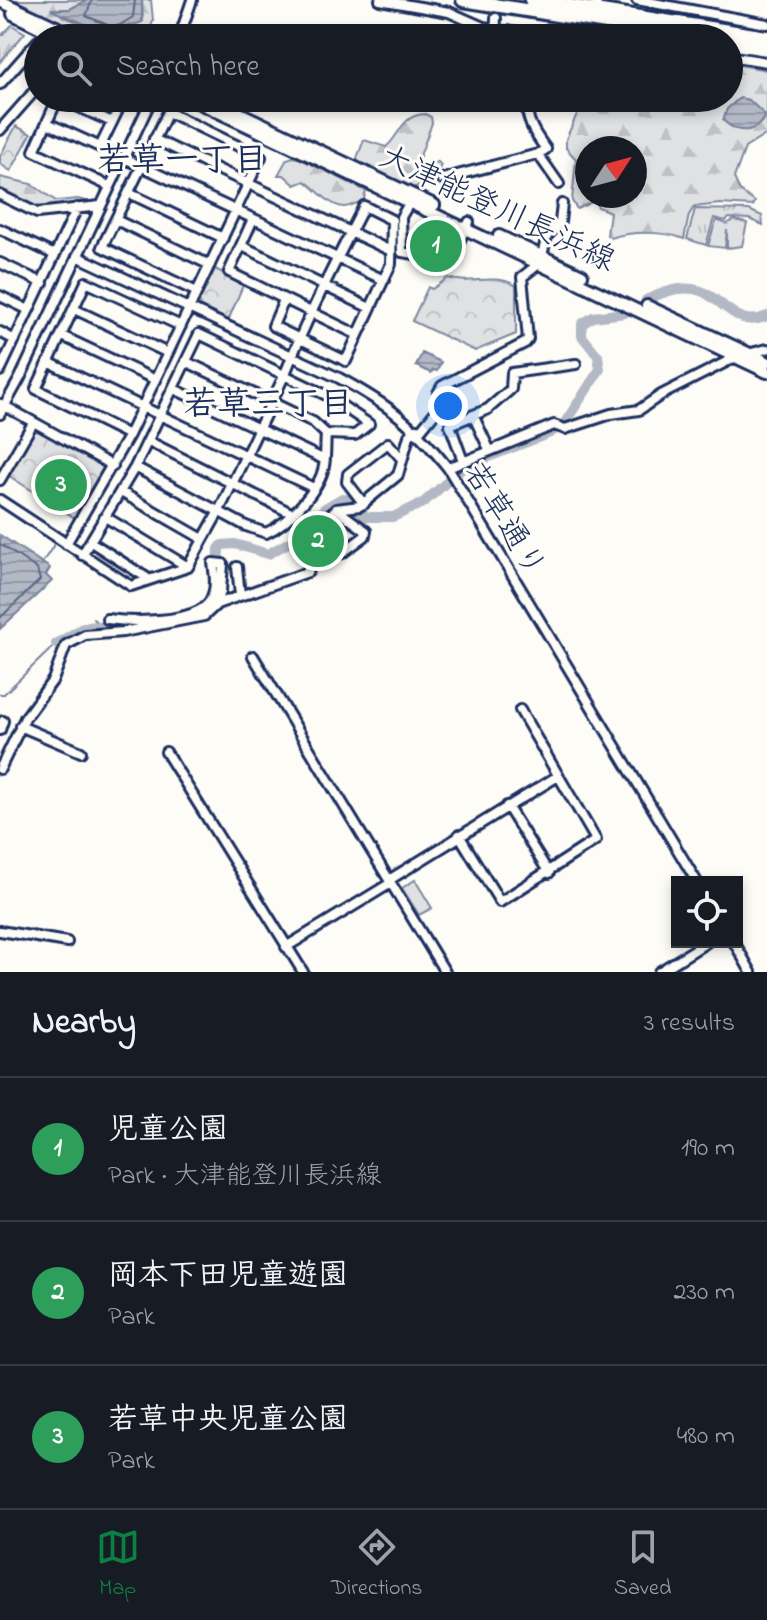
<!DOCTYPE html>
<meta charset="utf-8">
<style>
body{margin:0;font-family:"Indie Flower","Klee One",sans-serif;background:#242831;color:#f1f3f6}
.controls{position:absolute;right:24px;bottom:24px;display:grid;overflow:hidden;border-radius:0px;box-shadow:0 4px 12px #0003}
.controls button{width:72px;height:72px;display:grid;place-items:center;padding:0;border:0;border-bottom:2px solid #363941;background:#171b24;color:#f1f3f6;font:40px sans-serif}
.compass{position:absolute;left:575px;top:136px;width:72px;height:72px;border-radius:50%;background:#171b24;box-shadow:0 4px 12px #0003;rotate:54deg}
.you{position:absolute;left:448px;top:406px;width:28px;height:28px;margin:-20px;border:6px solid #fff;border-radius:50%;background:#1a73e8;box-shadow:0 0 0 12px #1a73e833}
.badge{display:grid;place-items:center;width:52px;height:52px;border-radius:50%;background:#0b8043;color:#fff;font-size:26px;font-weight:700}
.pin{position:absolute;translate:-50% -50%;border:4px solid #fff;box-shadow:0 2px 8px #0006}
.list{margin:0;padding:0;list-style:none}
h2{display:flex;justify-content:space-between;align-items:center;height:104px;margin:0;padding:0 32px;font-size:34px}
h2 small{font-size:26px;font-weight:400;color:#9ea1a6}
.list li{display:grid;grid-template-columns:52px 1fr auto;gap:24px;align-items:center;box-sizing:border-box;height:144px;padding:0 32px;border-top:2px solid #363941}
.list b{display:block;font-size:30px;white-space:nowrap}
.list p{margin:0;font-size:26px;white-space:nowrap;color:#9ea1a6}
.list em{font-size:26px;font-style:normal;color:#9ea1a6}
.icon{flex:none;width:44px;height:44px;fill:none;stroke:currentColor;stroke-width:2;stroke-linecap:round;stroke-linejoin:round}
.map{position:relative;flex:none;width:767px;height:972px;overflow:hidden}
.search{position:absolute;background:#171b24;box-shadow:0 4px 12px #0003;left:24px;right:24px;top:24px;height:88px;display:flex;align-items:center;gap:20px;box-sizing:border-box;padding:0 28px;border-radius:44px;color:#9ea1a6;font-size:30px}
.sheet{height:536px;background:#171b24}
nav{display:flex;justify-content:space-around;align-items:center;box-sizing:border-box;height:112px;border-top:2px solid #363941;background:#171b24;font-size:22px;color:#9ea1a6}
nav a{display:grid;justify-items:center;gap:4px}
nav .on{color:#0b8043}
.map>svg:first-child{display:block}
.grass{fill:url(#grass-tufts);stroke:#7e88a0;stroke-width:2}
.forest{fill:url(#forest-firs);stroke:#7e88a0;stroke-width:2;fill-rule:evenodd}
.park{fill:url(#park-crowns);stroke:#7e88a0;stroke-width:2}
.pitch{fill:#e0e1e3;stroke:#7e88a0;stroke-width:2}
.water{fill:url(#water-rules);stroke:#76819c;stroke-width:2}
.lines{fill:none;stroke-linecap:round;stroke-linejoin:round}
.shore{stroke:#586687;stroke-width:2}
.stream{stroke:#76819c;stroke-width:2}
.river{stroke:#b3b8c5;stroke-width:10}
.minor-casing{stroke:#1b2f5e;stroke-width:14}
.major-casing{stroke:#1b2f5e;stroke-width:16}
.highway-casing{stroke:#1b2f5e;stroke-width:18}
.minor{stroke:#fdfcf7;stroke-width:8}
.major{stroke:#fdfcf7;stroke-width:10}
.highway{stroke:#fdfcf7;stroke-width:12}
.labels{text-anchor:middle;stroke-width:6;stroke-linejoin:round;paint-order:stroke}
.street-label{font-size:32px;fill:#1b2f5e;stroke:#fdfcf7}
.neighbourhood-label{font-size:34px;font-weight:bold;fill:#1b2f5e;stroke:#fdfcf7}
</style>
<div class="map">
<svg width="767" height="972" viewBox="0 0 767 972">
<defs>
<pattern id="grass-tufts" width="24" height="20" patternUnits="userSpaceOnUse" patternTransform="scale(2)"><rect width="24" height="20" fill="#e0e1e3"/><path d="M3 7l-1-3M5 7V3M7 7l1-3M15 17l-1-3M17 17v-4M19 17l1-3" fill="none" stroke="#c0c1c5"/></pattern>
<pattern id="forest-firs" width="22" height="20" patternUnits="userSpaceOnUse" patternTransform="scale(2)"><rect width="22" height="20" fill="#e0e1e3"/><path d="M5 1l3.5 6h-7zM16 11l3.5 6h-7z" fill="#c0c1c5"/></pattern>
<pattern id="park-crowns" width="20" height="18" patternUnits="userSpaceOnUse" patternTransform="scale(2)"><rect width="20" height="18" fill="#e0e1e3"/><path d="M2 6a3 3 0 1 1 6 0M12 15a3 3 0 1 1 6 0" fill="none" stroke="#c0c1c5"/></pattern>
<pattern id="water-rules" width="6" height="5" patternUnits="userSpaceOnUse" patternTransform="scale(2)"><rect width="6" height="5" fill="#b3b8c5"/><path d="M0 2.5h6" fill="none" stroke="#9196a3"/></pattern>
</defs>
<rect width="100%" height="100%" fill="#fdfcf7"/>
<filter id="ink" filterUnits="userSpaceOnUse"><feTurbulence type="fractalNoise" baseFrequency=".0125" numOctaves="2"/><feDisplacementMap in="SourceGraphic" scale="16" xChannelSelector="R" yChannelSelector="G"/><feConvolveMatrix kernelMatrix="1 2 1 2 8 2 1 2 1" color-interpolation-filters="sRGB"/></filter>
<g filter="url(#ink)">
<path class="grass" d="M695,209L749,210L762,216L763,225L749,219L729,218L726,221L714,218L706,245L687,239Z
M716,220L727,224L734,220L747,223L742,246L727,248V230L725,248L708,246Z"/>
<path class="forest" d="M6,0H87L70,9H53L65,17L119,38H89Z
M142,0H151L153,20L150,31L133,38H124L125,29L143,21Z
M12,25L25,33L0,62V37Z
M729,63L767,70V134L745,148L734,178L740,191L755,202L753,206L720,204L694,207L689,215L684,239C665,231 631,231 611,238L607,235L610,212L598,207L594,201L577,209L572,201L576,159L566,148V139L584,98H729ZM738,99L746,100L765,118C753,133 738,134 724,121L727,109ZM587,148H635V196H587Z
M425,114L431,117L432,123L417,164L426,166L438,162L441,165L434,179L411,189L358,163L357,158L364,140L386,147C400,136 401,115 425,114Z
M293,157L302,159L366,191L363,202C354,202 352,207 344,207C329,206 317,189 305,181L295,185L284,175H278L287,159Z
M0,177L31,184L56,201L78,199L86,201L39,209L0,191Z"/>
<path class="park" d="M16,126L31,134L11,171L0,164V156Z
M215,269L244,283L228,321L202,309L199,301Z
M448,278C469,286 498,272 516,286V334L475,351L412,321L428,287L432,289Z
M33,428L109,469L78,520L6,474Z"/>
<path class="pitch" d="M415,880L432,908L419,915L402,888Z"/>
<path class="water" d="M87,0H142V22L127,27L124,38H119L51,10L70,9Z
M740,98L749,100L765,115C756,135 737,134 723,120L727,109Z
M422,353L441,362L437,371L433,370L431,373L416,366Z
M0,535L50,568L46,575L52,581L0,629Z"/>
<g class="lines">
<path class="shore" d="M92,0L86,16L115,28L133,17L135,0
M0,544L37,569L40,580L0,618"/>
<path class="stream" d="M42,563L54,545
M93,619L99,624
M0,694H4L56,644L58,656
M26,710L52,673"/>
<path class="river" d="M646,300C662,293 682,284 701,291C724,300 738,330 767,316
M217,583L219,549L222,545L235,544L268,554L297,538L325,508L342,498L352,500L360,512L367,517H393L423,503L465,466L550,433L564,424L600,369L598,356L582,336V324L593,317L625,313
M56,644L84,627L149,623"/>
<defs>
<path id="minor" d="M380,0L449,12L483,27L547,38
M637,0L767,24
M597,2V0
M456,34L462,38
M179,38L192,0
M495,38L496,18
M592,38V36
M729,56L767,62
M0,84L38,41
M58,98L34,151L109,186
M59,98L112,122
M47,123L100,147L123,100L119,98
M0,130L38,87
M154,139L391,251
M538,154L559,184
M124,158L384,280
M442,179L538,154L546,149C534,133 525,119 527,98
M129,193L223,238
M0,195L37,213L100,206
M410,202L401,217L402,252L448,259L451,257L469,222
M253,219L229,272L358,335
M116,220L210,265
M0,229L55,255
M242,246L370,308
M77,256L339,378C389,405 412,423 448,468L697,882
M0,263L43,283
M0,296L29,310
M74,309L168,353
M0,332L15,340
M62,336L156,380
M48,362L314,488
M0,371L77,208
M174,389L323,459
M1,404L113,466
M0,414L20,378L152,98
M473,415L489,449
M419,432L437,410L438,393L442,386L525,343L528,339L522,277L540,263L547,236L560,222L562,204
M129,435L36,389L86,282L181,326
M148,441L293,514
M463,461L450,425L488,409L511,389L512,373L576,364
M135,467L246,526L266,533C287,524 320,490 324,466C326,456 325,444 326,434
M448,468L554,425L565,429L611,414L639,410L661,395L736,357L767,349
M0,480L33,423
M121,492L203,539
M0,500L131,586L188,567L219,511L285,374C306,319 337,259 364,206L392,220L391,264L346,361L273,326L284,300
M364,504L347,482L348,474L388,443L402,459
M107,518L188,567
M317,527L334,540L339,551L342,553L365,536L366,531L336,509
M91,542L147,578
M66,544L129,435L261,157L168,112L102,247L197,292
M82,555L135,467L199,334L326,395L369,424L355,435L326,434L313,422L187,362
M237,567L240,595
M217,604L308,572L310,568L301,544L336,509L360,506L398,475L409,436L416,429
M253,656L445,972
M20,726L81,752
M0,730L3,721
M166,752L303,972
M0,769L25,718L53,680L66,645L85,635L123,632L204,616L217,604L221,591L223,564L213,563C215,576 217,589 210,601C195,624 131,622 107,619
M507,806L549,873
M459,835L500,902L596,840L520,710
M389,880L558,776
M0,931L67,942
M734,942L751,972
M286,947L391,883
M659,972L707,942"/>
<path id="major" d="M0,1L80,38
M13,14L61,38
M189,98L767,372
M208,98L434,205
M499,236L582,275
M647,306L767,362"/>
<path id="highway" d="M463,0L699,38
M531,0L767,37
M729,43L767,49"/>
</defs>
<use href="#minor" class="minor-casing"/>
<use href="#major" class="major-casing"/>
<use href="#highway" class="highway-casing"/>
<use href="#minor" class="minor"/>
<use href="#major" class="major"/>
<use href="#highway" class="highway"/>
</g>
</g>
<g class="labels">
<g class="street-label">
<text transform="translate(498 207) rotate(25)" y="11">大津能登川長浜線</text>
<text transform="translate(506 519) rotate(59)" y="11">若草通り</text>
</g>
<g class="neighbourhood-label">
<text x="182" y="170">若草一丁目</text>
<text x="268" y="414">若草三丁目</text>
</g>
</g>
</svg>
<div class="controls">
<button><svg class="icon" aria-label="locate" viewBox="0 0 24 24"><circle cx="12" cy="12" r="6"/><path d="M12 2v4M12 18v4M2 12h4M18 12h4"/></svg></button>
</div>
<svg class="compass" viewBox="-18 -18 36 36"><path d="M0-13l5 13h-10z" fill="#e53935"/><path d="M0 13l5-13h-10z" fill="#9ea1a6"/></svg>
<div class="you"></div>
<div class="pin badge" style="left:436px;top:246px;background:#2e9e5b">1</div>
<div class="pin badge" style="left:318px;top:541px;background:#2e9e5b">2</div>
<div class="pin badge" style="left:61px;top:485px;background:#2e9e5b">3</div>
<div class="search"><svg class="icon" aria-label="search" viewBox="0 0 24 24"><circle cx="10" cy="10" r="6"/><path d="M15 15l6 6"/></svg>Search here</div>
</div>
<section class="sheet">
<h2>Nearby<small>3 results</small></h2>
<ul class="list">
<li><span class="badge" style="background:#2e9e5b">1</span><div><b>児童公園</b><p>Park · 大津能登川長浜線</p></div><em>190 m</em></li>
<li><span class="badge" style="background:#2e9e5b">2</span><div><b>岡本下田児童遊園</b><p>Park</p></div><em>230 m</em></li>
<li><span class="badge" style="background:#2e9e5b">3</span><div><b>若草中央児童公園</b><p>Park</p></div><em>480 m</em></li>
</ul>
</section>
<nav>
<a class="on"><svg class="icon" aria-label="map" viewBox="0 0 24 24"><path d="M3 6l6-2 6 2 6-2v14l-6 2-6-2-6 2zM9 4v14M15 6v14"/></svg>Map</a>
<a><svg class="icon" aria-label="directions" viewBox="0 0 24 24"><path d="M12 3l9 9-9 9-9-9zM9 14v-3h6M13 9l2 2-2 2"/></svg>Directions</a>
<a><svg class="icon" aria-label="saved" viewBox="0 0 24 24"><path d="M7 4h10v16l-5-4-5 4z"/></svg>Saved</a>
</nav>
